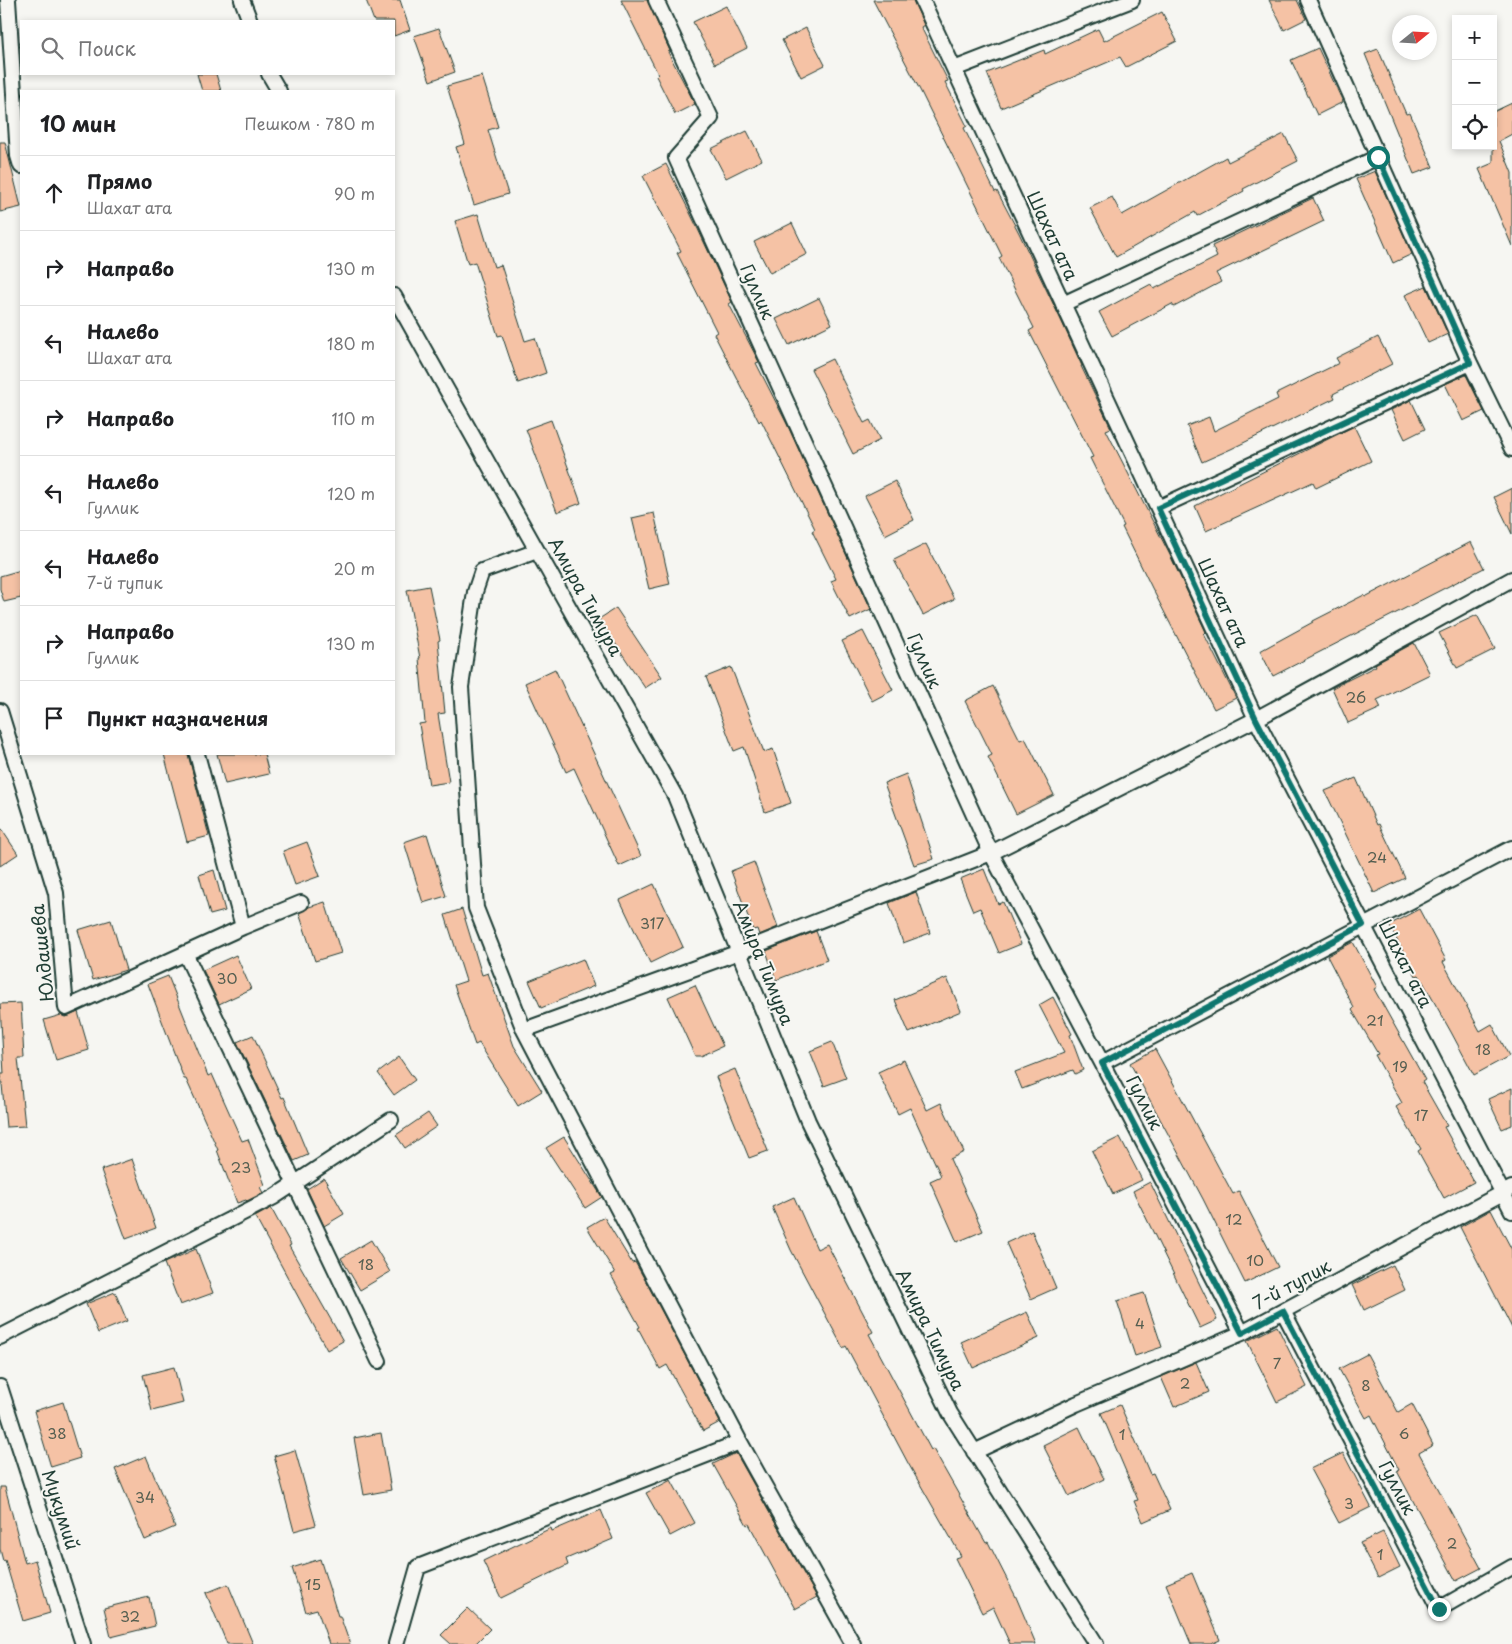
<!DOCTYPE html>
<html lang="ru">
<meta charset="utf-8">
<style>
body{margin:0;font-family:"Playpen Sans",sans-serif;background:#f6f6f6;color:#202124}
.controls{position:absolute;right:15px;top:15px;display:grid;overflow:hidden;border-radius:0px;box-shadow:0 2px 8px #0003}
.controls button{width:45px;height:45px;display:grid;place-items:center;padding:0;border:0;border-bottom:1px solid #e0e0e0;background:#fff;color:#202124;font:25px sans-serif}
.compass{position:absolute;left:1392px;top:15px;width:45px;height:45px;border-radius:50%;background:#fff;box-shadow:0 2px 8px #0003;rotate:72deg}
.stop{position:absolute;width:15px;height:15px;margin:-11px;border:4px solid #0f766e;border-radius:50%;background:#fff}
.stop.end{background:#0f766e;border-color:#fff;box-shadow:0 1px 5px #0008}
.list{margin:0;padding:0;list-style:none}
h2{display:flex;justify-content:space-between;align-items:center;height:65px;margin:0;padding:0 20px;font-size:21px}
h2 small{font-size:16px;font-weight:400;color:#757577}
.list li{display:grid;grid-template-columns:32px 1fr auto;gap:15px;align-items:center;box-sizing:border-box;height:75px;padding:0 20px;border-top:1px solid #e0e0e0}
.list b{display:block;font-size:19px;white-space:nowrap}
.list p{margin:0;font-size:16px;white-space:nowrap;color:#757577}
.list em{font-size:16px;font-style:normal;color:#757577}
.icon{flex:none;width:28px;height:28px;fill:none;stroke:currentColor;stroke-width:2;stroke-linecap:round;stroke-linejoin:round}
.map{position:relative;flex:none;width:1512px;height:1644px;overflow:hidden}
.search{position:absolute;background:#fff;box-shadow:0 2px 8px #0003;left:20px;top:20px;width:375px;height:55px;display:flex;align-items:center;gap:12px;box-sizing:border-box;padding:0 18px;border-radius:0px;color:#757577;font-size:19px}
.panel{position:absolute;background:#fff;box-shadow:0 2px 8px #0003;left:20px;top:90px;width:375px;height:665px;border-radius:0px}
.map>svg:first-child{display:block}
.building{fill:#f5c2a5;stroke:#1f3d34}
.lines{fill:none;stroke-linecap:round;stroke-linejoin:round}
.minor-casing{stroke:#1f3d34;stroke-width:18}
.minor{stroke:#f6f6f2;stroke-width:14}
.route{stroke:#0f766e;stroke-width:6}
.labels{text-anchor:middle;stroke-width:4;stroke-linejoin:round;paint-order:stroke}
.number-label{font-size:15px;fill:#545e50}
.street-label{font-size:18px;fill:#1f3d34;stroke:#f6f6f2}
</style>
<div class="map">
<svg width="1512" height="1644" viewBox="0 0 1512 1644">
<rect width="100%" height="100%" fill="#f6f6f2"/>
<filter id="ink" filterUnits="userSpaceOnUse"><feTurbulence type="fractalNoise" baseFrequency=".02" numOctaves="2"/><feDisplacementMap in="SourceGraphic" scale="10" xChannelSelector="R" yChannelSelector="G"/><feConvolveMatrix kernelMatrix="1 2 1 2 8 2 1 2 1" color-interpolation-filters="sRGB"/></filter>
<g filter="url(#ink)">
<path class="building" d="M366,0H400L410,30L394,36V21H374Z
M621,0H647L670,51L668,52L695,104L675,114L656,76L658,74Z
M873,0H913L924,25L921,27L948,81L945,82L967,126L964,128L995,192L997,191L1019,233L1061,320L1082,366H1081L1111,428L1106,430L1171,557L1206,632L1204,634L1236,698L1214,709L1152,588L1122,527L1124,526L1090,458L1093,457L1029,331L1034,328L999,258L1002,256L922,94Z
M1269,0H1297L1306,19L1284,30Z
M726,6L747,48L715,64L693,22Z
M1162,12L1177,41L1126,67L1120,57L1001,108L987,73L1044,50L1045,54L1098,29L1104,41Z
M439,28L455,72L430,81L414,36Z
M806,28L825,65L801,77L782,40Z
M1318,48L1343,102L1317,115L1291,60Z
M1378,49L1406,114L1410,113L1433,167L1414,174L1365,54Z
M197,74H216L221,91H202Z
M482,76L498,127L488,130L508,194L474,205L456,147L465,144L447,86Z
M1512,103V134L1499,141L1512,173V246L1479,169L1493,163V112Z
M747,131L762,160L726,178L711,149Z
M1284,134L1298,161L1243,189L1244,191L1197,216L1195,212L1116,257L1090,208L1112,197L1122,215L1226,157L1228,162Z
M0,142H5L21,207L0,212Z
M666,164L697,227L732,302L729,304L759,362L756,363L787,424L871,609L850,619L831,581L836,579L812,531L815,529L761,420L759,422L714,334L717,332L677,253L681,251L643,176Z
M1375,171L1412,254L1393,263L1356,179Z
M1313,198L1324,221L1216,273L1221,282L1174,307L1172,304L1112,336L1099,312L1151,284L1154,289L1217,257L1212,246Z
M478,214L494,267L501,265L525,341L535,338L546,373L518,383L502,335L498,336L475,262L468,264L455,221Z
M792,223L807,254L770,273L754,242Z
M1426,286L1448,334L1428,343L1405,295Z
M819,298L832,324L789,345L776,319Z
M1378,337L1392,364L1333,394L1335,398L1231,449L1202,462L1187,426L1209,417L1214,431L1278,399L1276,394L1339,363L1336,358Z
M832,359L864,423L870,420L880,440L853,454L843,434H844L811,369Z
M1466,375L1484,411L1463,421L1445,384Z
M1411,400L1425,429L1405,439L1391,410Z
M551,420L581,503L557,512L526,429Z
M1354,426L1371,461L1316,488L1313,482L1206,531L1195,506Z
M895,481L914,520L885,535L865,496Z
M1512,488V534L1494,497Z
M654,513L670,584L649,589L632,518Z
M1471,542L1484,568L1273,676L1260,651L1313,622V621L1364,595L1365,597Z
M926,544L954,599L923,615L894,560Z
M21,570V598L4,602L0,589V576Z
M429,586L440,640L438,641L445,713L438,714L449,782L429,785L419,724L425,723L419,658H420L407,590Z
M616,608L662,677L645,688L599,619Z
M1477,615L1495,649L1457,668L1439,633Z
M863,631L893,690L872,701L842,641Z
M1414,643L1430,674L1377,700L1381,708L1348,723L1332,688L1376,666L1375,664Z
M731,667L764,752L773,749L791,803L765,812L744,747L734,751L706,677Z
M555,669L641,856L619,866L574,768L566,772L525,683Z
M993,686L1020,740L1025,738L1054,795L1016,814L988,757L992,755L965,701Z
M164,754H188L209,836L187,842Z
M217,754H264L269,774L225,784Z
M906,774L934,859L914,865L884,783Z
M1356,778L1377,825L1379,824L1405,878L1374,893L1325,791Z
M0,827L18,854L0,866Z
M427,834L446,896L423,903L404,842Z
M307,842L320,876L295,885L283,851Z
M754,862L778,927L759,935L757,929L753,930L731,871Z
M984,869L998,904L1003,902L1021,944L999,953L980,908L973,911L960,879Z
M214,870L225,911L210,915L199,875Z
M654,884L683,947L650,963L620,900Z
M916,892L930,933L903,943L889,903Z
M325,902L341,953L315,961L299,913L309,907Z
M462,909L482,975L488,973L514,1046L542,1091L518,1106L479,1043L475,1045L454,985L466,981L445,915Z
M1419,909L1446,960L1443,962L1480,1031L1492,1024L1509,1056L1474,1075L1451,1032L1419,975L1416,976L1389,925Z
M111,920L126,970L93,980L78,930Z
M816,931L827,960L776,980L766,951Z
M1353,942L1377,987L1374,989L1425,1080L1422,1082L1447,1126L1444,1127L1474,1182L1444,1198L1418,1151L1421,1149L1396,1107L1402,1103L1375,1055L1378,1054L1352,1010L1354,1008L1327,956Z
M236,955L251,989L219,1004L203,970Z
M583,959L594,986L541,1008L529,981Z
M168,976L208,1076L212,1074L242,1141L248,1139L265,1185L260,1187L263,1193L247,1201L246,1200L237,1203L217,1150H218L186,1079H184L148,984Z
M947,978L961,1011L909,1033L895,1000Z
M695,985L723,1046L701,1056H695L668,997Z
M1053,997L1072,1034L1070,1035L1083,1070L1075,1074L1073,1070L1022,1089L1015,1072L1064,1053L1039,1005Z
M21,1003L24,1058H18L25,1126L6,1127L1,1074H4L0,1004Z
M78,1012L89,1050L56,1060L44,1020L61,1015L65,1017L69,1016Z
M253,1035L282,1098L284,1097L308,1155L294,1161L237,1042Z
M832,1042L846,1078L824,1086L810,1051Z
M1155,1049L1233,1194L1239,1191L1278,1267L1245,1283L1203,1199L1130,1063Z
M399,1057L415,1080L394,1095L378,1073Z
M904,1060L927,1110L941,1103L964,1152L950,1159L983,1231L957,1242L930,1181L941,1176L910,1108L898,1114L878,1072Z
M735,1069L768,1151L749,1158L716,1077Z
M1512,1088V1125L1502,1129L1488,1099Z
M428,1113L437,1126L405,1148L396,1135Z
M564,1137L602,1197L585,1208L546,1148Z
M1120,1137L1142,1180L1113,1194L1092,1151Z
M132,1159L156,1228L126,1239L101,1170Z
M324,1178L344,1214L324,1226L307,1189Z
M1150,1182L1217,1320L1200,1328L1133,1191Z
M794,1197L817,1249L827,1244L873,1332L869,1334L931,1450L933,1449L986,1543L988,1542L1016,1597L1036,1644H1010L993,1607L982,1613L955,1558L961,1556L908,1463L846,1346L843,1348L791,1250L772,1207Z
M271,1208L291,1245L289,1246L343,1341L327,1350L255,1217Z
M1491,1210L1512,1250V1328L1460,1227Z
M604,1217L632,1263L635,1262L649,1287L720,1422L703,1431L667,1365L660,1369L638,1328L640,1327L611,1275L615,1273L587,1227Z
M1032,1231L1056,1288L1031,1299L1006,1243Z
M371,1240L390,1272L360,1290L341,1258Z
M196,1249L213,1293L180,1305L164,1263Z
M1393,1265L1405,1290L1364,1310L1352,1285Z
M115,1292L127,1321L98,1333L86,1304Z
M1144,1293L1162,1347L1135,1356L1117,1301Z
M1027,1312L1039,1338L973,1368L961,1342Z
M1277,1326L1307,1387L1277,1402L1247,1341Z
M1367,1354L1398,1412L1412,1404L1433,1445L1419,1453L1481,1568L1456,1581L1397,1471L1399,1470L1371,1415L1366,1418L1339,1369Z
M1196,1362L1209,1392L1174,1407L1161,1377Z
M174,1367L183,1403L152,1411L143,1375Z
M63,1402L80,1458L51,1467L34,1411Z
M1120,1405L1150,1474L1153,1473L1170,1510L1143,1522L1134,1501L1138,1500L1101,1413Z
M1079,1427L1104,1479L1069,1496L1043,1445Z
M381,1433L391,1490L364,1495L354,1438Z
M295,1450L316,1525L294,1531L274,1456Z
M736,1453L817,1597L795,1609L749,1524L747,1525L713,1464Z
M1343,1453L1371,1507L1339,1523L1310,1469Z
M146,1456L175,1527L145,1540L115,1469Z
M671,1480L695,1523L670,1536L646,1493Z
M0,1487H5L25,1563L35,1560L50,1613L23,1621L5,1560L3,1561L0,1549Z
M601,1510L613,1539L566,1559L568,1565L501,1598L483,1561L551,1528L552,1531Z
M1383,1532L1400,1567L1378,1578L1360,1543Z
M320,1559L338,1616H340L350,1644H329L317,1609L306,1612L292,1568Z
M1192,1573L1220,1640L1211,1644H1191L1166,1584Z
M228,1584L253,1644H227L206,1593Z
M149,1597L155,1626L111,1637L104,1608Z
M468,1608L490,1629L475,1644H451L441,1635Z"/>
<g class="lines">
<defs>
<path id="minor" d="M8,0L18,156L21,166
M242,0L250,21
M656,0L711,118L676,158L991,853L1102,1063L1242,1333
M922,0L1256,719L1512,1211
M1308,0L1470,363L1512,449
M954,69L1132,0
M269,74L279,91
M394,296L675,796L808,1121L950,1413L1096,1644
M1063,304L1378,157
M1158,508L1470,363
M537,551L482,571L475,592L461,687L476,908L524,1030L740,1442L853,1644
M0,711L56,893L66,1008L243,927L301,903
M197,754L243,927
M185,953L379,1361
M524,1030L739,952L991,853L1256,719L1512,579
M1102,1063L1512,848
M1283,1311L1439,1609L1512,1567
M0,1337L274,1197L391,1120
M0,1387L83,1644
M974,1452L1076,1404L1242,1333L1512,1188
M396,1644L418,1567L740,1442"/>
</defs>
<use href="#minor" class="minor-casing"/>
<use href="#minor" class="minor"/>
</g>
</g>
<g class="lines" filter="url(#ink)">
<path class="route" d="M1378,157L1470,363L1158,508L1256,719L1363,925L1102,1063L1242,1333L1283,1311L1439,1609"/>
</g>
<g class="labels">
<g class="number-label">
<text x="1356" y="703">26</text>
<text x="1377" y="863">24</text>
<text x="652" y="929">317</text>
<text x="227" y="984">30</text>
<text x="1375" y="1026">21</text>
<text x="1483" y="1055">18</text>
<text x="1400" y="1072">19</text>
<text x="1421" y="1121">17</text>
<text x="241" y="1173">23</text>
<text x="1234" y="1225">12</text>
<text x="1255" y="1266">10</text>
<text x="366" y="1270">18</text>
<text x="1140" y="1329">4</text>
<text x="1277" y="1369">7</text>
<text x="1185" y="1389">2</text>
<text x="1366" y="1391">8</text>
<text x="57" y="1439">38</text>
<text x="1404" y="1439">6</text>
<text x="1122" y="1440">1</text>
<text x="145" y="1503">34</text>
<text x="1349" y="1509">3</text>
<text x="1452" y="1549">2</text>
<text x="1380" y="1560">1</text>
<text x="313" y="1590">15</text>
<text x="130" y="1622">32</text>
</g>
<g class="street-label">
<text transform="translate(1052 236) rotate(65)" y="6">Шахат ата</text>
<text transform="translate(757 292) rotate(66)" y="6">Гуллик</text>
<text transform="translate(585 597) rotate(61)" y="6">Амира Тимура</text>
<text transform="translate(1223 603) rotate(65)" y="6">Шахат ата</text>
<text transform="translate(924 661) rotate(66)" y="6">Гуллик</text>
<text transform="translate(43 953) rotate(-96)" y="6">Юлдашева</text>
<text transform="translate(763 963) rotate(68)" y="6">Амира Тимура</text>
<text transform="translate(1405 964) rotate(63)" y="6">Шахат ата</text>
<text transform="translate(1144 1103) rotate(63)" y="6">Гуллик</text>
<text transform="translate(1292 1285) rotate(-28)" y="6">7-й тупик</text>
<text transform="translate(930 1330) rotate(64)" y="6">Амира Тимура</text>
<text transform="translate(1397 1488) rotate(62)" y="6">Гуллик</text>
<text transform="translate(60 1510) rotate(72)" y="6">Мукумий</text>
</g>
</g>
</svg>
<div class="controls">
<button>+</button>
<button>−</button>
<button><svg class="icon" aria-label="locate" viewBox="0 0 24 24"><circle cx="12" cy="12" r="6"/><path d="M12 2v4M12 18v4M2 12h4M18 12h4"/></svg></button>
</div>
<svg class="compass" viewBox="-18 -18 36 36"><path d="M0-13l5 13h-10z" fill="#e53935"/><path d="M0 13l5-13h-10z" fill="#757577"/></svg>
<div class="stop" style="left:1378px;top:157px"></div>
<div class="stop end" style="left:1439px;top:1609px"></div>
<div class="search"><svg class="icon" aria-label="search" viewBox="0 0 24 24"><circle cx="10" cy="10" r="6"/><path d="M15 15l6 6"/></svg>Поиск</div>
<section class="panel">
<h2>10 мин<small>Пешком · 780 m</small></h2>
<ul class="list">
<li><svg class="icon" aria-label="ahead" viewBox="0 0 24 24"><path d="M12 20V5M6 11l6-6 6 6"/></svg><div><b>Прямо</b><p>Шахат ата</p></div><em>90 m</em></li>
<li><svg class="icon" aria-label="right" viewBox="0 0 24 24"><path d="M7 20v-9h11M14 6l5 5-5 5"/></svg><div><b>Направо</b></div><em>130 m</em></li>
<li><svg class="icon" aria-label="left" viewBox="0 0 24 24"><path d="M17 20v-9H6M10 6l-5 5 5 5"/></svg><div><b>Налево</b><p>Шахат ата</p></div><em>180 m</em></li>
<li><svg class="icon" aria-label="right" viewBox="0 0 24 24"><path d="M7 20v-9h11M14 6l5 5-5 5"/></svg><div><b>Направо</b></div><em>110 m</em></li>
<li><svg class="icon" aria-label="left" viewBox="0 0 24 24"><path d="M17 20v-9H6M10 6l-5 5 5 5"/></svg><div><b>Налево</b><p>Гуллик</p></div><em>120 m</em></li>
<li><svg class="icon" aria-label="left" viewBox="0 0 24 24"><path d="M17 20v-9H6M10 6l-5 5 5 5"/></svg><div><b>Налево</b><p>7-й тупик</p></div><em>20 m</em></li>
<li><svg class="icon" aria-label="right" viewBox="0 0 24 24"><path d="M7 20v-9h11M14 6l5 5-5 5"/></svg><div><b>Направо</b><p>Гуллик</p></div><em>130 m</em></li>
<li><svg class="icon" aria-label="arrive" viewBox="0 0 24 24"><path d="M6 21V4h12l-3 4 3 4H6"/></svg><div><b>Пункт назначения</b></div></li>
</ul>
</section>
</div>
